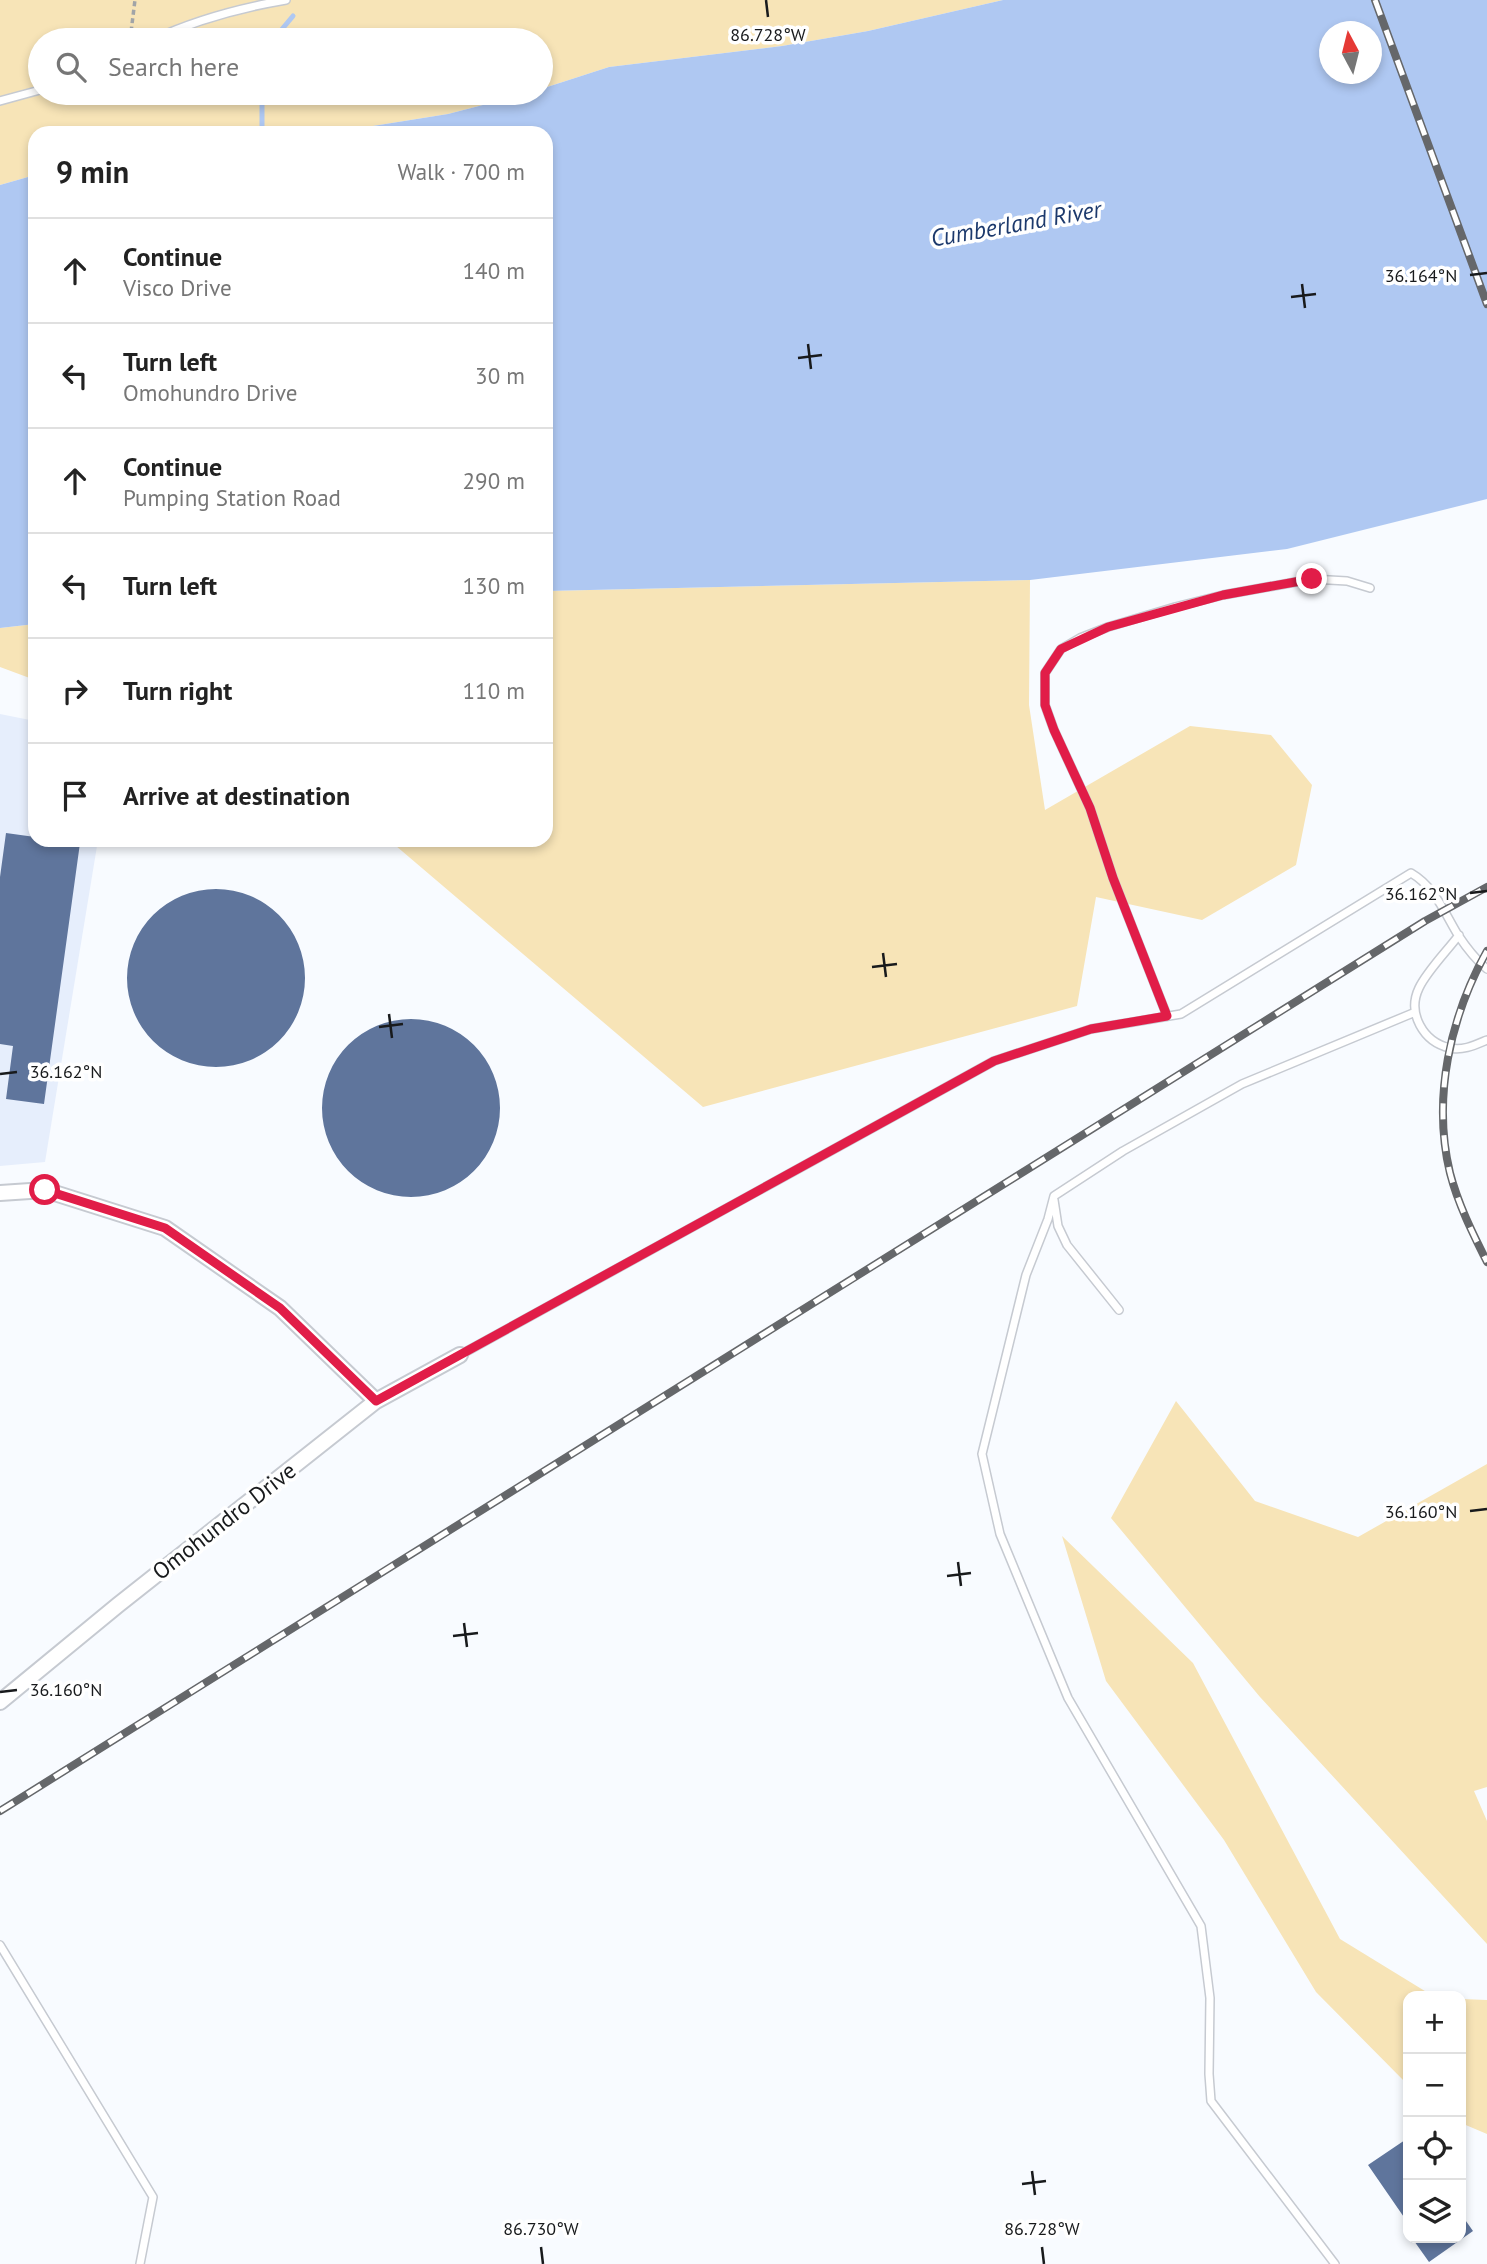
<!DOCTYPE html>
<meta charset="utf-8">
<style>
body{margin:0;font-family:"PT Sans",sans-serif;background:#f2f2f2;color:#222}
.controls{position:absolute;right:21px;bottom:21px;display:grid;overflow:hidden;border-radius:14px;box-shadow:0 4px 10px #0003}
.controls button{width:63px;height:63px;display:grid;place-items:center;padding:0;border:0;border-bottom:2px solid #e0e0e0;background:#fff;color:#222;font:35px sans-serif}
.compass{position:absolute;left:1319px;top:21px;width:63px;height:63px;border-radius:50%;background:#fff;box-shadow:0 4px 10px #0003;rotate:353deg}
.stop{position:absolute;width:21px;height:21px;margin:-16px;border:5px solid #e11d48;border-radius:50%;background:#fff}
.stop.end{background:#e11d48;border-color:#fff;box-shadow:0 2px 7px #0008}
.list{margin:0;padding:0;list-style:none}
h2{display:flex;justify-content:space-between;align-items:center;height:91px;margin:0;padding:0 28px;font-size:30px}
h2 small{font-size:23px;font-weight:400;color:#767676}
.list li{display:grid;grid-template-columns:46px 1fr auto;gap:21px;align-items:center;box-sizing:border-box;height:105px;padding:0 28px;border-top:2px solid #e0e0e0}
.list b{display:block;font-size:26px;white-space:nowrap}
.list p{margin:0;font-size:23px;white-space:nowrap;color:#767676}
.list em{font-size:23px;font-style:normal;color:#767676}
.icon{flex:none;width:38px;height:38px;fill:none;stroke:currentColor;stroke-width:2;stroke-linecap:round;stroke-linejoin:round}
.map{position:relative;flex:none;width:1487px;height:2264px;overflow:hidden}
.search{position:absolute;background:#fff;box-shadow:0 4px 10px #0003;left:28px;top:28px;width:525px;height:77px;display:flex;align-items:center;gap:18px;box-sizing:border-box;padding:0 24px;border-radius:38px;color:#767676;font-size:26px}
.panel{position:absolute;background:#fff;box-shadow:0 4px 10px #0003;left:28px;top:126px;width:525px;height:721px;border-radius:21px}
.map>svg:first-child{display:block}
.built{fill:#e6eefc}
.green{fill:#f7e4b7}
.water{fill:#afc8f2;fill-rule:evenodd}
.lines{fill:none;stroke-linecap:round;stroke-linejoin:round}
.stream{stroke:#afc8f2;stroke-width:5}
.building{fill:#5f759c}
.lane-casing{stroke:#c6cad1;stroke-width:10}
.street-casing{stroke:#c6cad1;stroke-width:18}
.path{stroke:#a1a4a7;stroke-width:3.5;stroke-dasharray:5 3.5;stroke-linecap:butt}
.lane{stroke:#fff;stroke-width:7}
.street{stroke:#fff;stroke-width:14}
.rail-casing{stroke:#65676a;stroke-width:8}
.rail{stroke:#fff;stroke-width:5;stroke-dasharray:16;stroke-linecap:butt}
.route{stroke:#e11d48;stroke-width:9}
.ticks{fill:none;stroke:#181a1c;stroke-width:2.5}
.labels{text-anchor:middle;stroke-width:7;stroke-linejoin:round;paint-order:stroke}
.street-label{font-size:23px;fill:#181a1c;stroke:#fff}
.water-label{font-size:24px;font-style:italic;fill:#1c396c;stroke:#fff}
.ticks-label{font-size:18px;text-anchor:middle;fill:#181a1c;stroke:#fff;stroke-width:7;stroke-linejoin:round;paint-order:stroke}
</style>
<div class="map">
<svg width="1487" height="2264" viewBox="0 0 1487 2264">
<rect width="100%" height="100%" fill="#f8fbff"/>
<path class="built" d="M0,714L35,721V840H98L45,1162L0,1166Z"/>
<path class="green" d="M0,0H1003L868,31L782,46L609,67L541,89V40H40V93H530L448,114L329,133H35V175L0,185Z
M1030,580L1029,705L1045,810L1190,726L1271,735L1312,785L1296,865L1202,920L1096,897L1077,1006L703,1107L389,840H546V591Z
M35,624V680L0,667V628Z
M1176,1401L1255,1501L1358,1537L1487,1464V1787L1474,1791L1487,1821V1944L1260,1697L1111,1518Z
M1062,1536L1193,1663L1340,1939L1433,1996H1408V2085L1316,1992L1224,1840L1106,1681Z
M1461,1999L1487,2000V2134L1461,2123Z"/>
<path class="water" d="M1003,0H1487V499L1287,549L1030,580L546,591V133H329L448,114L530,93H541V89L609,67L782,46L868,31ZM1330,32H1372V74H1330Z
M35,175V624L0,628V185Z"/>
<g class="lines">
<path class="stream" d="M273,40L293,16
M262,93V133"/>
</g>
<path class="building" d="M6,833L35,837V840L80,843L44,1104L6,1099L13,1046L0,1044V877Z
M127 978a89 89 0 1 1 178 0a89 89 0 1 1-178 0Z
M322 1108a89 89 0 1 1 178 0a89 89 0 1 1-178 0Z
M1408,2138V2223L1368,2165Z
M1461,2214L1473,2231L1429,2262L1412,2238H1461Z"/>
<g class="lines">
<defs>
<path id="lane" d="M152,40C195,20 239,8 286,0
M0,101L40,90
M1459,935C1447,951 1427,971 1419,988C1407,1013 1423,1042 1450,1048C1463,1051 1475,1045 1487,1040
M1167,1016L1113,878L1090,808L1054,730L1045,705V673L1061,649L1080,638L1108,627L1175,607L1223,595L1312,579L1347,581L1370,588
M1054,1200L1058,1226L1067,1245L1119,1310
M460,1355L994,1061L1091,1029L1181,1014L1411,873C1435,887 1444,912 1458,935C1466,947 1476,960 1487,969
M0,1945L153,2197L140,2264
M1335,2264L1211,2101L1209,2074L1210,1998L1201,1926L1068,1698L1000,1534L982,1454L1026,1275L1048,1219L1054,1196L1123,1151L1242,1084L1413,1013"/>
<path id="street" d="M0,1193L45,1190L165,1228L280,1308L376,1401
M0,1702L118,1605L376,1401L460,1355"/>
</defs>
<use href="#lane" class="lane-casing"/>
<use href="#street" class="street-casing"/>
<path class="path" d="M130,40L135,0"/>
<use href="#lane" class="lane"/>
<use href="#street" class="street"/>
<defs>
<path id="rail" d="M1375,0L1487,304
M1487,951C1450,1017 1432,1098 1450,1173C1458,1204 1473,1234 1487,1262
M0,1811L1425,921L1487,887"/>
</defs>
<use href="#rail" class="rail-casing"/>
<use href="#rail" class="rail"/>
</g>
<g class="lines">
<path class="route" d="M45,1190L165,1228L280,1308L376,1401L994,1061L1091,1029L1167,1016L1113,878L1090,808L1054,730L1045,705V673L1061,649L1108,627L1223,595L1312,579"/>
</g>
<path class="ticks" d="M766,0L768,17M1470,275L1487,273M1302,284L1305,308M1291,297L1316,294M808,344L811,369M798,358L822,355M1470,893L1487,891M883,953L886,977M872,967L897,964M389,1014L392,1038M379,1027L403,1024M0,1074L17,1072M1470,1511L1487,1509M958,1562L961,1586M947,1576L971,1573M464,1623L467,1647M453,1636L478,1633M0,1692L17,1690M1032,2171L1035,2195M1022,2184L1046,2181M541,2247L543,2264M1042,2247L1044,2264"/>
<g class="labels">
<g class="street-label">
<text transform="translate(224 1521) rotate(-38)" y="8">Omohundro Drive</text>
</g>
<g class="water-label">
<text transform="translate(1016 224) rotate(-10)" y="8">Cumberland River</text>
</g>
</g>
<g class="ticks-label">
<text x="768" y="41">86.728°W</text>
<text x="1421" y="282">36.164°N</text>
<text x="1421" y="900">36.162°N</text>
<text x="66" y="1078">36.162°N</text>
<text x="1421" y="1518">36.160°N</text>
<text x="66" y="1696">36.160°N</text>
<text x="541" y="2235">86.730°W</text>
<text x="1042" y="2235">86.728°W</text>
</g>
</svg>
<div class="controls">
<button>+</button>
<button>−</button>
<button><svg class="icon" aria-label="locate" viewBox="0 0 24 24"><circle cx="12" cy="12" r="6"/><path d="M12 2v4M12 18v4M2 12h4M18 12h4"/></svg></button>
<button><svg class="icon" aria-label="layers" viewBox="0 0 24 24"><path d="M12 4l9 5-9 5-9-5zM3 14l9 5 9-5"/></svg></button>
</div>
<svg class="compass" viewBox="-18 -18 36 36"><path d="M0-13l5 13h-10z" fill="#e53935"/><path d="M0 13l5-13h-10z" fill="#767676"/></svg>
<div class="stop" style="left:45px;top:1190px"></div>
<div class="stop end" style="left:1312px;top:579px"></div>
<div class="search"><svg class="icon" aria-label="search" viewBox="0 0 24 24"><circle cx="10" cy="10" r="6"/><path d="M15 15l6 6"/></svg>Search here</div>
<section class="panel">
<h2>9 min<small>Walk · 700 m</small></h2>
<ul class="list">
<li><svg class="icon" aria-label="ahead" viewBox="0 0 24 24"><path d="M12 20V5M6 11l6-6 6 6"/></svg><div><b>Continue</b><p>Visco Drive</p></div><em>140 m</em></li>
<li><svg class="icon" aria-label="left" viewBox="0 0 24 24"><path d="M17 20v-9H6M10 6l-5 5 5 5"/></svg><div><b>Turn left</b><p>Omohundro Drive</p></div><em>30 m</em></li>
<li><svg class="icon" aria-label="ahead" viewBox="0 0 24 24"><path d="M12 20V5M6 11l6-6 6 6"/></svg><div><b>Continue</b><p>Pumping Station Road</p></div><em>290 m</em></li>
<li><svg class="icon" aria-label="left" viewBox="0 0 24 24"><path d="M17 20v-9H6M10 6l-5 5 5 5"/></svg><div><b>Turn left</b></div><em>130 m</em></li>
<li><svg class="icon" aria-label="right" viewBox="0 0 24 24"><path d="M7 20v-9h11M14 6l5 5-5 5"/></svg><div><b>Turn right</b></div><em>110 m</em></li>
<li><svg class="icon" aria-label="arrive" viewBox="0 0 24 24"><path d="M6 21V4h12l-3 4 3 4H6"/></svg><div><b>Arrive at destination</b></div></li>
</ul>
</section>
</div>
